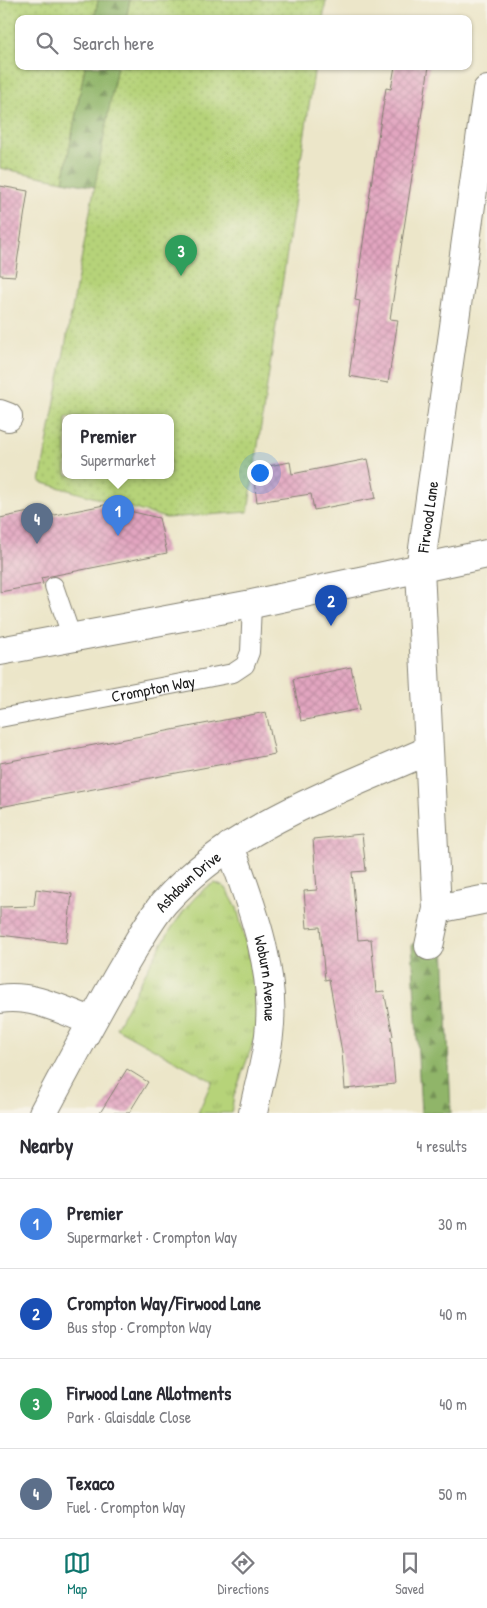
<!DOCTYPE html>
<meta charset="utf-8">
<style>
body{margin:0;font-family:"Patrick Hand",sans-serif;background:#f2f2f3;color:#2b2b33}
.you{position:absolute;left:259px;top:472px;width:18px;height:18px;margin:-12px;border:4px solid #fff;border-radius:50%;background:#1a73e8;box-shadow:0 0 0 8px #1a73e833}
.badge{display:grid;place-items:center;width:32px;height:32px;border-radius:50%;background:#0f766e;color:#fff;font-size:16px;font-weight:700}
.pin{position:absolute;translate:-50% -41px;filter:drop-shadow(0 1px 2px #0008)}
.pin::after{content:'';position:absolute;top:26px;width:18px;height:15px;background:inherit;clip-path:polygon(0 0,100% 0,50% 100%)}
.popup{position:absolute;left:62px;top:414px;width:112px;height:65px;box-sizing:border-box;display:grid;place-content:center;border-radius:10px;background:#fff;filter:drop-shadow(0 1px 4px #0005);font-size:16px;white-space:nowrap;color:#7c7c81}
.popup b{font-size:19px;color:#2b2b33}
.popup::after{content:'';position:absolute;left:50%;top:100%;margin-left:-10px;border:10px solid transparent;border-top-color:#fff}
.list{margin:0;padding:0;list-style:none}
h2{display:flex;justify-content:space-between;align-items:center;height:65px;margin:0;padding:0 20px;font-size:21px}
h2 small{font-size:16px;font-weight:400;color:#7c7c81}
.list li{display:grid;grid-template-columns:32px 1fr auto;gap:15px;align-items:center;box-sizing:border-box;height:90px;padding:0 20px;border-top:1px solid #e1e1e2}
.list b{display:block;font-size:19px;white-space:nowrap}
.list p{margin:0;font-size:16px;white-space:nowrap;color:#7c7c81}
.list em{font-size:16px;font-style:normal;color:#7c7c81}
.icon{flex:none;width:28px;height:28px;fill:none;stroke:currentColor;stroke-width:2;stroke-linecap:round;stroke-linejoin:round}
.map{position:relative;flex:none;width:487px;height:1113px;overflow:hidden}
.search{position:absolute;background:#fff;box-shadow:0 1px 4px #0004;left:15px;right:15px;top:15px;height:55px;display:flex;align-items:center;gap:12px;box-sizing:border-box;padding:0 18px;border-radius:10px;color:#7c7c81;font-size:19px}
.sheet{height:425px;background:#fff}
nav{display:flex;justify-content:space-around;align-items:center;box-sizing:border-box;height:70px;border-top:1px solid #e1e1e2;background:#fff;font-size:14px;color:#7c7c81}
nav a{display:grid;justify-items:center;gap:2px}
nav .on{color:#0f766e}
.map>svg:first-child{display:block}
.grass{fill:url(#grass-tufts);stroke:#69784a}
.forest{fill:url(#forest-firs);stroke:#566842}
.park{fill:url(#park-dots);stroke:#69784a;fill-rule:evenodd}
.building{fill:url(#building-cross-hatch)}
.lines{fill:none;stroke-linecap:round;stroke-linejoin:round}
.lane-casing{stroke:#848172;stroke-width:20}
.street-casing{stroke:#848172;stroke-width:30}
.highway-casing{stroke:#848172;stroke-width:30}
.lane{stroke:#fff;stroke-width:18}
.street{stroke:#fff;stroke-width:28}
.highway{stroke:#fff;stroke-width:28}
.labels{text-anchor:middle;stroke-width:5;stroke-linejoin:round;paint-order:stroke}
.street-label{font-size:16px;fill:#1c1c1c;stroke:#f7f3e8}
</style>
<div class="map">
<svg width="487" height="1113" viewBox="0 0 487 1113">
<defs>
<pattern id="grass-tufts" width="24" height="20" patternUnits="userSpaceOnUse" patternTransform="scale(1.25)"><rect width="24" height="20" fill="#b6d379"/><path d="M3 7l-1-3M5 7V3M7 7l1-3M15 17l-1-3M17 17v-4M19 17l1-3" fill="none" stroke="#9cb568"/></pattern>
<pattern id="forest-firs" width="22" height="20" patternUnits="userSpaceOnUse" patternTransform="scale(1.25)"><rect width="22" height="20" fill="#90b569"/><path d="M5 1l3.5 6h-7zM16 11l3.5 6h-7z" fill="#759256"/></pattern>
<pattern id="park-dots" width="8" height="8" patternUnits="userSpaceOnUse" patternTransform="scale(1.25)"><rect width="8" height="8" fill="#b6d379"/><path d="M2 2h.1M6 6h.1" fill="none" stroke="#9cb568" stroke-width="1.8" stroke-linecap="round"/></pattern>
<pattern id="building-cross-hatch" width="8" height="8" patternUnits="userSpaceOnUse" patternTransform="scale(1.25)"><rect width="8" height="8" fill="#e2a5c0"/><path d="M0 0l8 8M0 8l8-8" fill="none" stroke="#c18da4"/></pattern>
</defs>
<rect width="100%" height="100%" fill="#f7f3e8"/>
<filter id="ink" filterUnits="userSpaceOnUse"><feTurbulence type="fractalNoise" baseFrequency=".02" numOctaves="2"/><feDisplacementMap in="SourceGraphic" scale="10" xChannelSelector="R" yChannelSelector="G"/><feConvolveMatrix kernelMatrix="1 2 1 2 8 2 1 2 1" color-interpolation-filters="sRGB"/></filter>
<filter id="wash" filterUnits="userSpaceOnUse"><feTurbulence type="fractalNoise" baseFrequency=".0096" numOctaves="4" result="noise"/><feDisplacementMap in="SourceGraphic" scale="20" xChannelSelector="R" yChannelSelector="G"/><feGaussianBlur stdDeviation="1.12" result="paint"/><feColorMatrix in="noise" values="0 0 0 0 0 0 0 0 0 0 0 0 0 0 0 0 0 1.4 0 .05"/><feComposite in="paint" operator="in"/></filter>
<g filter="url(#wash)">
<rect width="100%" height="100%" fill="#ece6c9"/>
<path class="grass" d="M215,883L226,888L237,908L261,1002L257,1032L234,1096L231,1113H198L212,1081L116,1028C136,993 180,896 215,883Z"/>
<path class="forest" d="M98,0H130L126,19H94Z
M85,66H117L95,187L63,181Z
M412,944H444L451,1113H421Z"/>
<path class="park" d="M0,0H98L94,19H19V66H85L63,181L0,168Z
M130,0H326L323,19H126Z
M117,66H315L248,512L166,518L40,482ZM170,417V475H66V417Z"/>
<g id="blocks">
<path class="building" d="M395,66H429L390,319L398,320L388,383L349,376L360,301L355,300L376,150L386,88L391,89Z
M0,186L28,191L15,276L0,275Z
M368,459L376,498L314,510L311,494L257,502L254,481L260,480L258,468L290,462L292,474Z
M104,505L159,518L167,553L41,578L43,584L0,592V518L29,512L30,520Z
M351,667L360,709L301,721L293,679Z
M266,712L275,754L0,807V763Z
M362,834L366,871L352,872L358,940L371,939L376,992L384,991L393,1036L391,1037L395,1084L345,1089L342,1052L329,979L325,980L320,927L307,928L304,891L317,890L313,839Z
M36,889L72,894L66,943L0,935V907L34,906Z
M127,1069L148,1082L129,1113H100Z"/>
</g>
</g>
<g filter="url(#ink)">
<use href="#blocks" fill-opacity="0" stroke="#848172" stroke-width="1"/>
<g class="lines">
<defs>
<g id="lane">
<path d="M54,586L72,638"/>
<path id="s1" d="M0,718L233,673L245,665L250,652L252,604"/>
</g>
<g id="street">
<path d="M0,414L8,417"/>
<path id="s2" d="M230,846C251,904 277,971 269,1035C266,1061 258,1087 253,1113"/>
<path d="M437,909L487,899"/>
<path id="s3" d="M429,946L437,909L420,570L487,90"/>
<path d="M0,999C31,994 62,1010 91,1021"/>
<path id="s4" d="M43,1113C69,1064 95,1015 123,967C136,946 148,922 164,903C233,826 335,792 427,751"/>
</g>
<path id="highway" d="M0,651L252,604L487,554"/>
</defs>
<use href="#lane" class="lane-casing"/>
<use href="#street" class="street-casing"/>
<use href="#highway" class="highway-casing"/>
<use href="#lane" class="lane"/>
<use href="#street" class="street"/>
<use href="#highway" class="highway"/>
</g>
</g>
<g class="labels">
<g class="street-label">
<text dy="6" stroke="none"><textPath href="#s3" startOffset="431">Firwood Lane</textPath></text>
<text dy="6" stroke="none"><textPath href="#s1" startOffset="156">Crompton Way</textPath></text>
<text dy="6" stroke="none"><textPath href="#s4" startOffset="275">Ashdown Drive</textPath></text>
<text dy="6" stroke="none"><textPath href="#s2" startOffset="138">Woburn Avenue</textPath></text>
</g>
</g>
</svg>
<div class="you"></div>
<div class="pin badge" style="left:118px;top:536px;background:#3f7fe0">1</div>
<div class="popup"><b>Premier</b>Supermarket</div>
<div class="pin badge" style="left:331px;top:626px;background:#1a4fb4">2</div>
<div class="pin badge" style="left:181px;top:276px;background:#2e9e5b">3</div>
<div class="pin badge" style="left:37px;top:544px;background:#5c6f8a">4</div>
<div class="search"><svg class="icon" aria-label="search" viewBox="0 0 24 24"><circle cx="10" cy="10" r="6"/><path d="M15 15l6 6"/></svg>Search here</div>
</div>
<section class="sheet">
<h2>Nearby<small>4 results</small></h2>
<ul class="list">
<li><span class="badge" style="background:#3f7fe0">1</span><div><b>Premier</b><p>Supermarket · Crompton Way</p></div><em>30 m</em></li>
<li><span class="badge" style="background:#1a4fb4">2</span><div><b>Crompton Way/Firwood Lane</b><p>Bus stop · Crompton Way</p></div><em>40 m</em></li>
<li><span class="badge" style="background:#2e9e5b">3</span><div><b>Firwood Lane Allotments</b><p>Park · Glaisdale Close</p></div><em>40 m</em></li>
<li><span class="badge" style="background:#5c6f8a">4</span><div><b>Texaco</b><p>Fuel · Crompton Way</p></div><em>50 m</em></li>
</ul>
</section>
<nav>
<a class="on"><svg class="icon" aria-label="map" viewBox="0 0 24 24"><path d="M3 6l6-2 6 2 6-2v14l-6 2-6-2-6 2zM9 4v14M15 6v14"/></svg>Map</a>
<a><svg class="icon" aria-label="directions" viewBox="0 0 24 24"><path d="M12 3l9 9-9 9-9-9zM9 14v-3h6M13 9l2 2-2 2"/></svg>Directions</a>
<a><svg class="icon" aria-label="saved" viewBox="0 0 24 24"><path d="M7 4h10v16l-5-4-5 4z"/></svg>Saved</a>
</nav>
